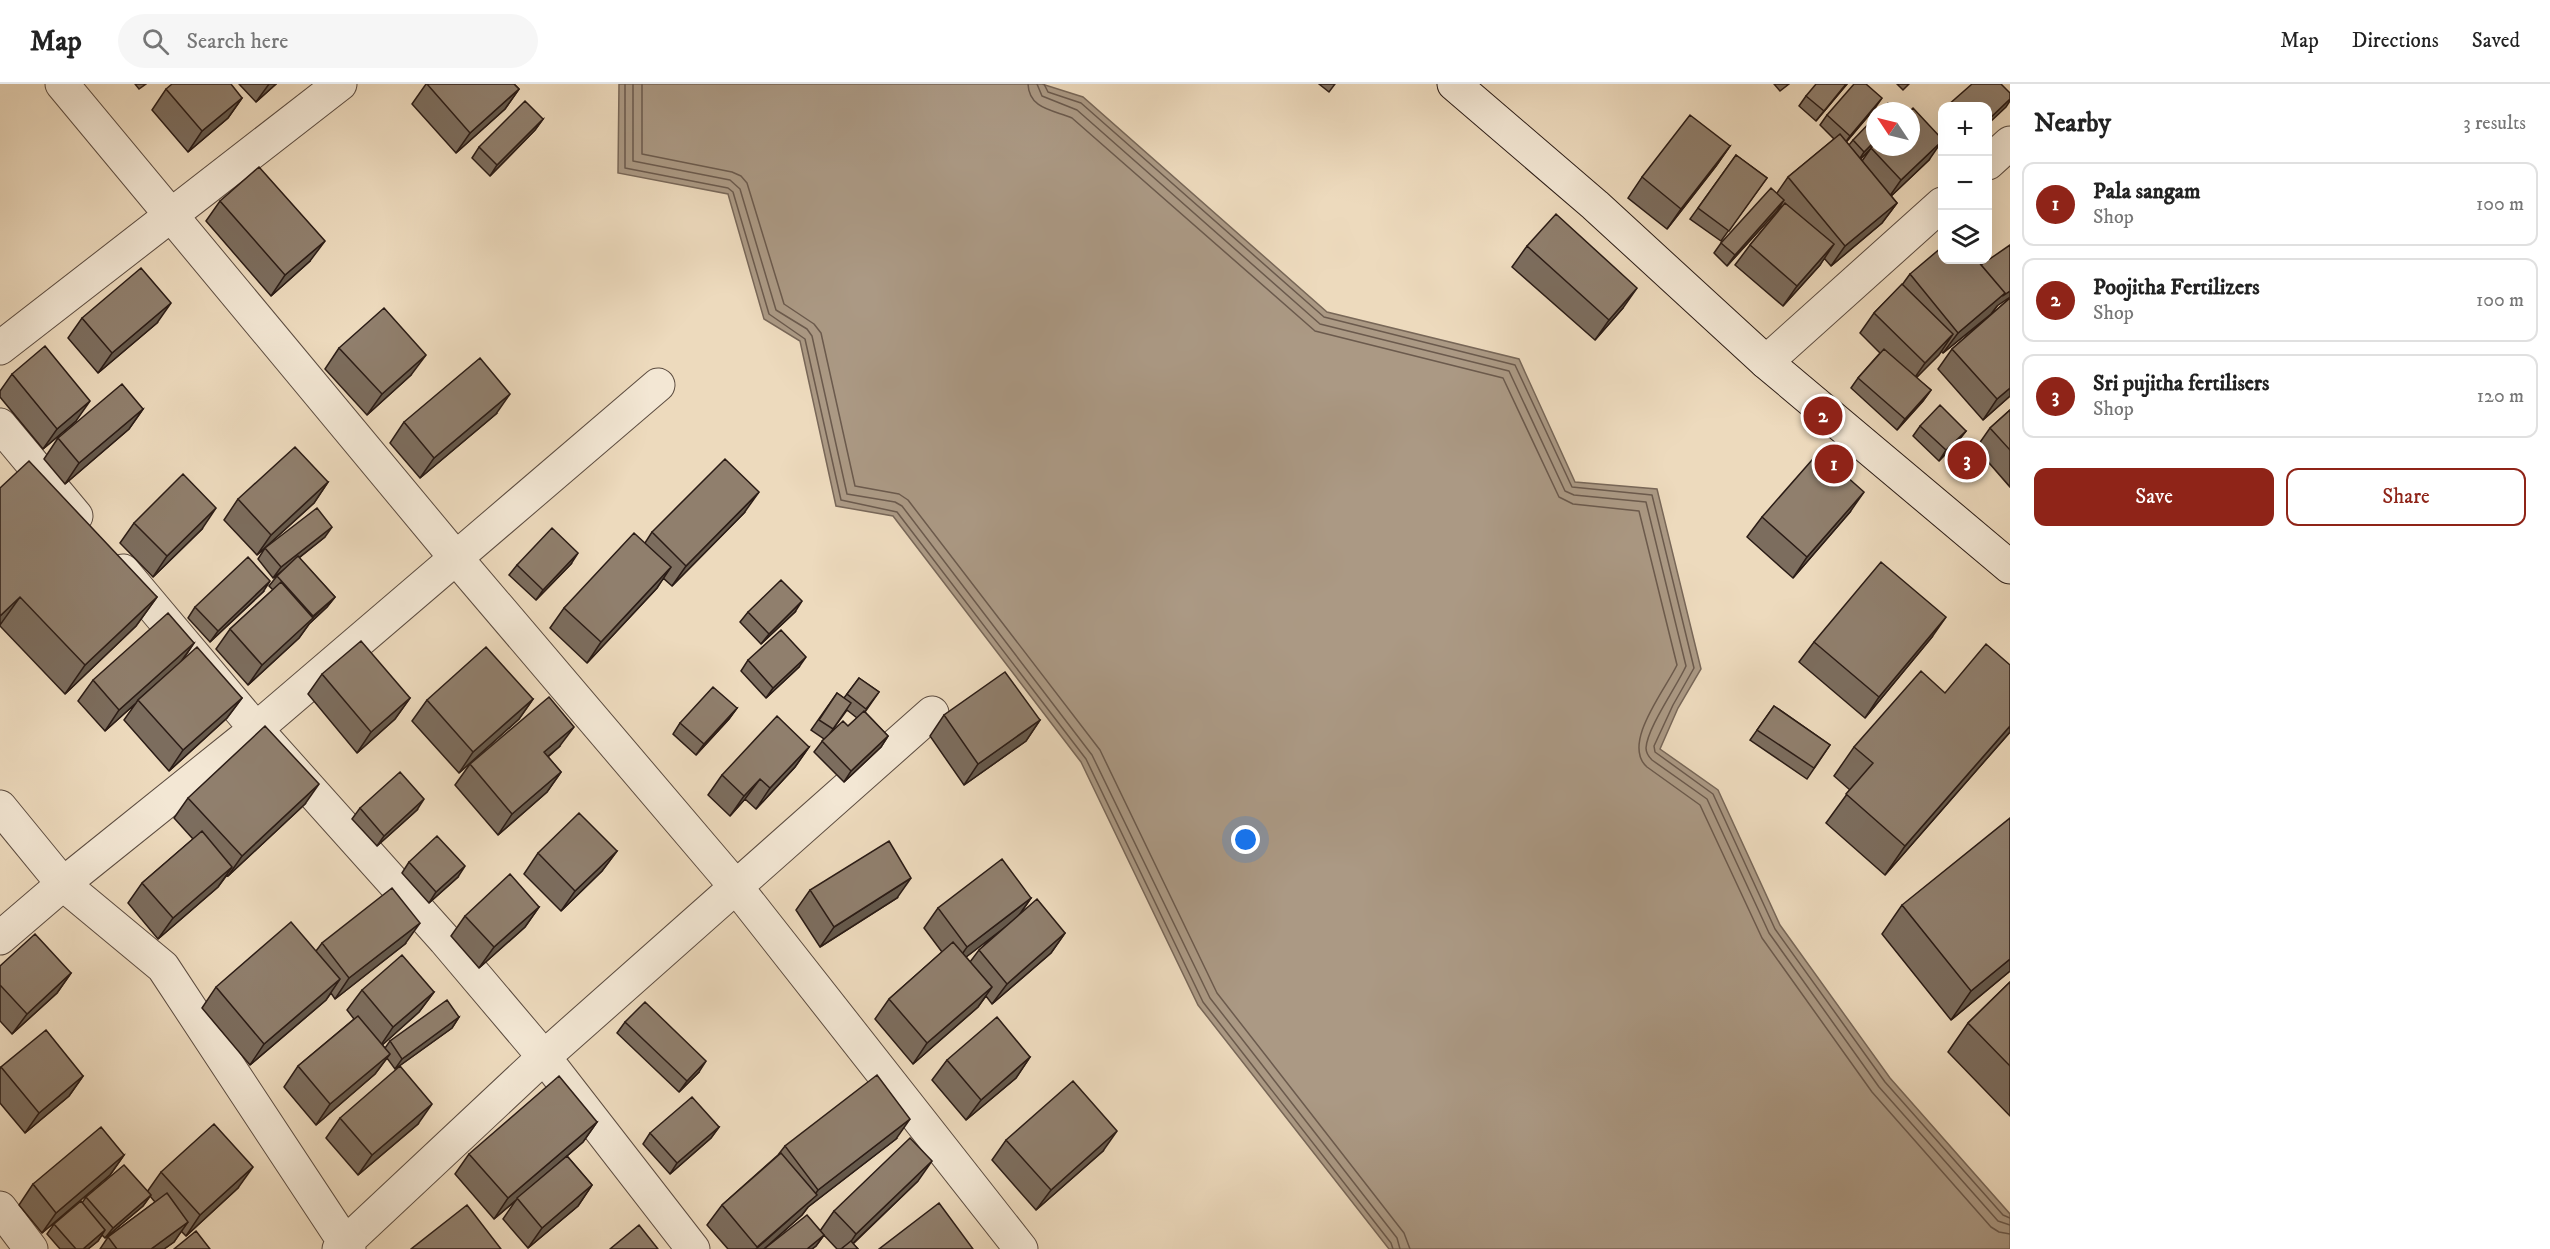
<!DOCTYPE html>
<meta charset="utf-8">
<style>
body{margin:0;font-family:"IM FELL DW Pica",serif;background:#f6f6f6;color:#222}
.controls{position:absolute;right:18px;top:18px;display:grid;overflow:hidden;border-radius:12px;box-shadow:0 6px 24px #0002}
.controls button{width:54px;height:54px;display:grid;place-items:center;padding:0;border:0;border-bottom:2px solid #e0e0e0;background:#fff;color:#222;font:30px sans-serif}
.compass{position:absolute;left:1866px;top:18px;width:54px;height:54px;border-radius:50%;background:#fff;box-shadow:0 6px 24px #0002;rotate:305deg}
.you{position:absolute;left:1246px;top:756px;width:21px;height:21px;margin:-15px;border:4px solid #fff;border-radius:50%;background:#1a73e8;box-shadow:0 0 0 9px #1a73e833}
.badge{display:grid;place-items:center;width:39px;height:39px;border-radius:50%;background:#8f2418;color:#fff;font-size:20px;font-weight:700}
.pin{position:absolute;translate:-50% -50%;border:3px solid #fff;box-shadow:0 2px 6px #0006}
.list{margin:0;padding:0;list-style:none}
h2{display:flex;justify-content:space-between;align-items:center;height:78px;margin:0;padding:0 24px;font-size:26px}
h2 small{font-size:20px;font-weight:400;color:#767676}
.list li{display:grid;grid-template-columns:39px 1fr auto;gap:18px;align-items:center;box-sizing:border-box;height:84px;margin:0 12px 12px;padding:0 12px;border:2px solid #e0e0e0;border-radius:12px}
.list b{display:block;font-size:22px;white-space:nowrap}
.list p{margin:0;font-size:20px;white-space:nowrap;color:#767676}
.list em{font-size:20px;font-style:normal;color:#767676}
.actions{display:flex;gap:12px;padding:18px 24px}
.actions a{flex:1;padding:14px 0;border:2px solid #8f2418;border-radius:12px;text-align:center;font-size:21px;color:#8f2418}
.actions .main{background:#8f2418;color:#fff}
.icon{flex:none;width:33px;height:33px;fill:none;stroke:currentColor;stroke-width:2;stroke-linecap:round;stroke-linejoin:round}
.map{position:relative;flex:none;width:2010px;height:1165px;overflow:hidden}
header{display:flex;align-items:center;gap:36px;box-sizing:border-box;height:84px;padding:0 30px;background:#fff;border-bottom:2px solid #e0e0e0}
header strong{font-size:28px}
nav{display:flex;gap:33px;margin-inline-start:auto;font-size:21px}
.search{width:420px;height:54px;background:#f6f6f6;display:flex;align-items:center;gap:15px;box-sizing:border-box;padding:0 21px;border-radius:33px;color:#767676;font-size:22px}
main{display:flex}
aside{flex:1;background:#fff}
.map>svg:first-child{display:block}
.water{fill:#ab9984;stroke:#786758;stroke-width:1.5}
.lines{fill:none;stroke-linecap:round;stroke-linejoin:round}
.shore{stroke:#6b5a4d;stroke-width:1.5}
.minor-casing{stroke:#5c4c40;stroke-width:35}
.secondary-casing{stroke:#2b1c16;stroke-width:35}
.minor{stroke:#f3e7d4;stroke-width:33}
.secondary{stroke:#f3e7d4;stroke-width:33}
.wall{fill:#7c6d5e;stroke:#2b1c16;stroke-width:1.5;fill-rule:evenodd}
.shaded-wall{fill:#65594c;stroke:#2b1c16;stroke-width:1.5}
.building{fill:#907f6d;stroke:#2b1c16;stroke-width:1.5}
</style>
<header>
<strong>Map</strong>
<div class="search"><svg class="icon" aria-label="search" viewBox="0 0 24 24"><circle cx="10" cy="10" r="6"/><path d="M15 15l6 6"/></svg>Search here</div>
<nav><a>Map</a><a>Directions</a><a>Saved</a></nav>
</header>
<main>
<div class="map">
<svg width="2010" height="1165" viewBox="0 0 2010 1165">
<rect width="100%" height="100%" fill="#eddabd"/>
<filter id="stains"><feTurbulence type="fractalNoise" baseFrequency=".00333" numOctaves="4"/><feColorMatrix values="0 0 0 0 .2 0 0 0 0 .09 0 0 0 0 .02 0 0 0 .5 -.17"/></filter>
<radialGradient id="worn" r=".72"><stop offset=".6" stop-color="#630" stop-opacity="0"/><stop offset="1" stop-color="#630" stop-opacity=".3"/></radialGradient>
<path class="water" d="M619,0H1042L1083,13L1327,228L1519,275L1575,398L1657,405L1701,585L1678,624L1660,665L1718,706L1780,841L1890,994L2010,1130V1165H1389L1198,921L1081,678L893,432L836,422L800,257L764,235L728,110L618,89Z"/>
<g class="lines">
<path class="shore" d="M625,0V84L728,104L733,108L769,230L805,255L841,416L897,428L1086,675L1203,918L1391,1159L1393,1165
M633,0V77L730,96L740,105L776,226L807,245L812,252L847,410L895,418L902,422L1092,671L1210,914L1397,1154L1400,1165
M642,0V70L732,88L741,92L747,99L784,220L814,240L821,249L855,402L899,410L908,416L1100,666L1217,909L1404,1149L1410,1165
M1028,0C1029,25 1053,26 1072,34L1315,247L1503,294L1559,413L1573,420L1639,427L1677,581C1665,606 1621,660 1647,683L1700,721L1762,854L1872,1008L1991,1143L1999,1148L2010,1150
M1037,0L1042,12L1077,26L1320,240L1509,287L1565,407L1574,411L1646,418L1686,582C1677,602 1647,644 1646,664C1646,669 1649,673 1652,676L1707,715L1769,849L1879,1003L1998,1137L2010,1141
M1044,0L1048,8L1081,19L1324,233L1515,281L1572,403L1652,411L1694,584L1673,621L1654,662L1655,668L1713,710L1775,845L1885,998L2003,1131L2010,1134"/>
<defs>
<path id="minor" d="M62,0L456,474L737,804L1021,1165
M1988,79L2010,59
M0,264L340,0
M1766,278L1942,120
M0,341L76,432
M123,487L256,645L445,856L544,973L693,1165
M0,723L63,800L163,883L349,1165
M0,854L63,800L256,645L658,301
M0,1124L31,1165
M339,1165L544,973L932,629"/>
<path id="secondary" d="M1454,0L1595,121L1766,278L2010,483"/>
</defs>
<use href="#minor" class="minor-casing"/>
<use href="#secondary" class="secondary-casing"/>
<use href="#minor" class="minor"/>
<use href="#secondary" class="secondary"/>
</g>
<path class="wall" d="M135,0H146L139,5Z
M239,0H276L256,18Z
M426,0H514L519,5L505,25L456,69L412,20Z
M1319,0H1335L1329,8Z
M1774,0H1789L1780,7Z
M1847,0L1816,37L1799,22L1806,12Z
M1897,0H1909L1903,6Z
M166,5L242,14L228,34L188,68L152,26Z
M1875,24L1846,58L1849,61L1853,56L1875,60L1860,75L1862,77L1871,64L1929,76L1891,112L1897,119L1882,139L1831,182L1824,174L1820,181L1783,222L1735,181L1750,161L1782,123L1781,122L1727,182L1714,169L1721,159L1777,109L1788,93L1834,55L1820,41L1827,31Z
M1942,29V36L1939,33Z
M543,35L535,46L490,92L472,74L479,63Z
M1730,62L1716,82L1667,145L1628,114L1642,93Z
M1736,71L1767,94L1721,157L1690,135Z
M220,117L310,177L271,212L206,137Z
M1527,162L1623,224L1595,256L1512,183Z
M1910,190L1997,222L1991,230L1943,269L1941,267L1916,294L1931,306L1923,317L1897,346L1851,304L1858,294L1880,269L1860,249L1874,229L1902,201Z
M2010,214V312L1983,336L1938,285L1952,265Z
M82,234L157,239L98,289L68,254Z
M339,264L411,291L367,331L325,285Z
M12,290L76,337L43,365L0,313V307Z
M143,325L129,345L65,400L44,375L58,354Z
M2010,326V403L1976,364L1990,344Z
M496,330L420,394L390,359L404,338Z
M1920,342L1966,347L1958,357L1939,377L1913,352Z
M328,398L314,419L257,471L224,436L238,415Z
M0,404L157,513L136,542L65,610L0,542Z
M1850,428L1793,494L1747,453L1762,433Z
M744,429L672,502L663,494L657,504L587,579L550,544L564,524L645,459L652,448Z
M134,439L202,445L153,493L120,459Z
M325,453L299,474L335,513L327,523L309,540L299,554L248,601L216,565L230,545L273,506L269,502L277,492L281,488L273,494L258,475L265,464Z
M571,480L536,516L509,491L517,481Z
M263,508L210,558L188,534L195,523Z
M748,528H795L761,560L740,538Z
M1932,553L1865,634L1799,578L1814,558Z
M194,559L182,577L242,614L227,634L169,687L124,636L136,619L105,647L78,617L93,596Z
M748,576L799,583L766,614L741,587Z
M2010,581V648L1885,791L1826,739L1850,706L1834,692L1854,663L1945,609Z
M322,590L410,614L395,635L357,669L308,610Z
M859,594L879,608L865,628L888,652L881,663L844,698L814,668L824,655L811,646L837,609L844,614ZM847,626L857,634L848,642L831,648Z
M533,615L519,635L459,689L412,637L427,616Z
M1774,622L1830,661L1807,695L1750,656Z
M737,624L729,635L696,671L673,650L680,639Z
M944,631L1040,636L1026,657L964,701L930,652Z
M559,663L548,673L561,688L547,708L498,751L455,701L470,680Z
M809,663L795,683L756,725L745,715L730,732L708,711L722,691Z
M188,714L305,720L228,792L227,791L218,803L158,855L128,819L142,799L193,755L174,734Z
M360,724L417,726L377,762L352,735Z
M617,767L602,787L561,827L524,790L538,769Z
M409,778L458,793L429,819L402,789Z
M810,806L897,814L820,863L796,826Z
M1031,814L1020,830L1065,849L1051,869L992,920L986,912L978,923L913,980L875,935L889,915L942,868L924,844L938,824ZM1000,847L979,866L970,878L966,873Z
M1902,821L2010,887L1951,936L1882,850Z
M539,823L525,843L479,884L451,852L465,832Z
M322,859L405,860L335,915L331,909L326,916L250,981L202,924L216,903L316,867Z
M0,882L71,889L57,909L12,950L0,937Z
M2010,898V1032L1948,968L1968,939Z
M362,906L434,908L419,928L382,961L385,964L390,957L459,933L452,944L395,985L387,974L375,990L316,1041L284,1003L298,982L354,935L347,926Z
M625,938L699,988L679,1008L617,949Z
M1030,973L1016,994L966,1036L932,996L947,976Z
M1,983L83,992L69,1012L25,1049L0,1019V985Z
M340,1034L418,1040L358,1091L326,1054Z
M597,1038L583,1058L567,1072L592,1101L578,1122L528,1164L503,1135L516,1116L494,1135L455,1090L469,1070Z
M719,1043L711,1054L670,1090L643,1060L650,1049Z
M896,1055L808,1123L802,1131L764,1165H728L707,1141L722,1121L778,1071L785,1062Z
M1006,1056L1103,1067L1036,1126L992,1076Z
M124,1071L110,1091L42,1149L19,1121L33,1100Z
M161,1088L238,1104L186,1152L181,1147L174,1158L164,1165H100L108,1153L155,1118L150,1112L143,1122L105,1154L102,1151L98,1157L88,1165H60L47,1150L54,1140L82,1119L86,1113L147,1108Z
M918,1097L853,1160L858,1165H837L821,1148L824,1151L816,1162L812,1165H764L820,1147L834,1127Z"/>
<path class="shaded-wall" d="M269,0H276L256,18Z
M1846,0H1847L1816,37L1824,27Z
M519,5L505,25L456,69L470,49Z
M242,14L228,34L188,68L202,47Z
M1882,14L1875,24L1843,62L1850,52Z
M2010,15V17L2006,23L1988,40V36Z
M543,35L535,46L490,92L497,81Z
M1875,57V60L1857,79L1864,68Z
M1942,57L1929,76L1887,116L1901,96Z
M1730,62L1716,82L1667,145L1681,125Z
M1784,116L1777,127L1727,182L1735,171Z
M1897,119L1882,139L1831,182L1845,162Z
M325,157L310,177L271,212L285,191Z
M1834,160L1820,181L1783,222L1797,202Z
M1637,204L1623,224L1595,256L1609,236Z
M2010,207V213L1997,222L1991,230L1943,269L1958,249L2005,209Z
M171,219L157,239L98,289L112,269Z
M1953,250L1939,271L1911,299L1925,279Z
M426,271L411,291L367,331L382,310Z
M2010,304V312L1983,336L1997,315Z
M1931,306L1923,317L1897,346L1905,335Z
M510,310L496,330L420,394L434,374Z
M90,317L76,337L43,365L57,345Z
M143,325L129,345L65,400L79,379Z
M1966,347L1958,357L1939,377L1946,366Z
M328,398L314,419L257,471L271,451Z
M759,408L744,429L672,502L686,482Z
M1864,408L1850,428L1793,494L1807,473Z
M216,424L202,445L153,493L167,472Z
M332,443L325,453L273,494L281,483Z
M578,469L571,480L536,516L543,506Z
M671,483L657,504L587,579L601,558Z
M270,497L263,508L210,558L218,547Z
M20,513L0,541V532Z
M157,513L136,542L65,610L85,581Z
M335,513L327,523L309,540L299,554L248,601L262,581Z
M802,517L795,528L761,560L769,550Z
M1946,533L1932,553L1865,634L1879,613Z
M194,559L180,579L138,616L136,619L105,647L119,626Z
M806,573L799,583L766,614L773,604Z
M242,614L227,634L169,687L183,666Z
M410,614L395,635L357,669L371,648Z
M533,615L519,635L459,689L473,668Z
M737,624L729,635L696,671L704,660Z
M1040,636L1026,657L964,701L978,680Z
M2010,642V648L1885,791L1905,762Z
M574,643L559,663L529,688L544,668Z
M888,652L881,663L844,698L851,687Z
M809,663L795,683L756,725L770,704Z
M561,688L547,708L498,751L512,730Z
M760,695L745,715L730,732L744,712Z
M319,700L305,720L228,792L242,772Z
M424,715L417,726L377,762L384,752Z
M617,767L602,787L561,827L575,807Z
M465,782L458,793L429,819L436,808Z
M232,783L218,803L158,855L173,834Z
M911,794L897,814L820,863L834,843Z
M1031,814L1017,834L953,883L967,863Z
M539,823L525,843L479,884L494,863Z
M420,839L405,860L335,915L349,894Z
M1065,849L1051,869L992,920L1007,900Z
M2010,875V887L1951,936L1971,907Z
M71,889L57,909L12,950L27,930Z
M340,895L326,916L250,981L264,960Z
M992,903L978,923L913,980L927,959Z
M434,908L419,928L379,964L393,943Z
M459,933L452,944L395,985L402,975Z
M390,970L375,990L316,1041L330,1020Z
M1030,973L1016,994L966,1036L981,1016Z
M706,977L699,988L679,1008L687,997Z
M83,992L69,1012L25,1049L39,1029Z
M432,1020L418,1040L358,1091L372,1071Z
M910,1035L896,1055L808,1123L802,1131L764,1165H756L812,1115L818,1106Z
M597,1038L583,1058L494,1135L508,1114Z
M719,1043L711,1054L670,1090L677,1079Z
M1117,1047L1103,1067L1036,1126L1051,1106Z
M124,1071L110,1091L42,1149L56,1129Z
M932,1077L918,1097L847,1165H846L856,1150Z
M253,1083L238,1104L186,1152L200,1131Z
M592,1101L578,1122L528,1164L542,1144Z
M151,1111L143,1122L105,1154L113,1144Z
M188,1138L174,1158L164,1165H151Z
M105,1146L98,1157L88,1165H83Z
M824,1151L816,1162L812,1165H807Z"/>
<path class="building" d="M172,0H231L242,14L202,47L166,5Z
M427,0H514L519,5L470,49Z
M1816,0H1846L1824,27L1806,12Z
M1854,0H1866L1882,14L1850,52L1827,31Z
M1972,0H2001L2010,9V15L1988,36V22H1947Z
M525,17L543,35L497,81L479,63Z
M1888,19L1897,27H1880Z
M1913,24L1942,55V57L1901,96L1871,64L1875,60V63H1911V27H1910Z
M1690,31L1730,62L1681,125L1642,93Z
M1875,33V57L1864,68L1853,56Z
M1840,50L1897,119L1845,162L1788,93Z
M1736,71L1767,94L1729,147L1698,124Z
M259,83L325,157L285,191L220,117Z
M1771,104L1784,116L1735,171L1721,159Z
M1785,119L1834,160L1797,202L1750,161Z
M1556,130L1637,204L1609,236L1527,162Z
M2010,161V207L2004,211L2005,209L1981,181Z
M1942,163V176H1977L2005,209L1958,249L1910,190Z
M141,184L171,219L112,269L82,234Z
M1902,200L1953,250L1925,279L1874,229Z
M2010,214V304L1997,315L1952,265Z
M384,224L426,271L382,310L339,264Z
M45,262L90,317L57,345L12,290Z
M1884,265L1931,306L1905,335L1858,294Z
M480,274L510,310L434,374L404,338Z
M122,300L143,325L79,379L58,354Z
M1940,321L1966,347L1946,366L1920,342Z
M2010,326V366L1990,344Z
M295,363L328,398L271,451L238,415Z
M1819,368L1864,408L1807,473L1762,433Z
M725,375L759,408L686,482L652,448Z
M29,377L157,513L85,581L20,513L0,532V404Z
M183,390L216,424L167,472L134,439Z
M317,424L332,443L281,483L265,464Z
M552,444L578,469L543,506L517,481Z
M634,449L671,483L601,558L564,524Z
M298,472L335,513L313,532L277,492Z
M248,473L270,497L218,547L195,523Z
M1881,478L1946,533L1879,613L1814,558Z
M781,496L802,517L769,550L748,528Z
M281,498L313,534L262,581L230,545Z
M168,529L194,559L119,626L93,596Z
M781,546L806,573L773,604L748,576Z
M361,557L410,614L371,648L322,590Z
M1986,560L2010,581V642L1905,762L1846,710L1873,679L1854,663L1921,587L1945,609Z
M197,563L242,614L183,666L138,616Z
M486,563L533,615L473,668L427,616Z
M1005,588L1040,636L978,680L944,631Z
M859,594L879,608L866,625L847,610Z
M713,603L737,624L704,660L680,639Z
M837,609L851,619L833,645L819,636Z
M549,613L574,643L544,668L561,688L512,730L470,680Z
M1774,622L1830,661L1814,684L1757,646Z
M864,627L888,652L851,687L822,657L843,637L848,642Z
M777,632L809,663L770,704L760,695L744,712L722,691Z
M265,642L319,700L242,772L188,714Z
M400,688L424,715L384,752L360,724Z
M579,729L617,767L575,807L538,769Z
M2010,734V875L1971,907L1902,821Z
M202,747L232,783L173,834L142,799Z
M437,752L465,782L436,808L409,778Z
M889,757L911,794L834,843L810,806Z
M1002,775L1031,814L967,863L938,824Z
M510,790L539,823L494,863L465,832Z
M392,804L420,839L349,894L322,859Z
M1037,815L1065,849L1007,900L979,866Z
M291,838L340,895L264,960L216,903Z
M35,850L71,889L27,930L0,901V882Z
M953,858L992,903L927,959L889,915Z
M402,871L434,908L393,943L362,906Z
M2010,898V982L1968,939Z
M447,916L459,933L402,975L390,957Z
M645,918L706,977L687,997L625,938Z
M358,932L390,970L330,1020L298,982Z
M997,933L1030,973L981,1016L947,976Z
M46,946L83,992L39,1029L1,983Z
M400,982L432,1020L372,1071L340,1034Z
M877,991L910,1035L818,1106L785,1062Z
M559,992L597,1038L508,1114L469,1070Z
M1073,997L1117,1047L1051,1106L1006,1056Z
M692,1013L719,1043L677,1079L650,1049Z
M214,1040L253,1083L200,1131L161,1088Z
M101,1043L124,1071L56,1129L33,1100Z
M910,1054L932,1077L856,1150L834,1127Z
M781,1069L817,1111L757,1163L722,1121Z
M567,1072L592,1101L542,1144L517,1114Z
M124,1081L151,1111L113,1144L86,1113Z
M167,1109L188,1138L151,1165H117L108,1153Z
M81,1117L105,1146L83,1165H76L54,1140Z
M939,1119L973,1165H879Z
M467,1121L501,1165H411Z
M807,1131L824,1151L807,1165H764Z
M639,1141L658,1165H610Z
M196,1147L210,1165H174Z
M851,1157L858,1165H841Z"/>
<rect width="100%" height="100%" filter="url(#stains)"/>
<rect width="100%" height="100%" fill="url(#worn)"/>
</svg>
<div class="controls">
<button>+</button>
<button>−</button>
<button><svg class="icon" aria-label="layers" viewBox="0 0 24 24"><path d="M12 4l9 5-9 5-9-5zM3 14l9 5 9-5"/></svg></button>
</div>
<svg class="compass" viewBox="-18 -18 36 36"><path d="M0-13l5 13h-10z" fill="#e53935"/><path d="M0 13l5-13h-10z" fill="#767676"/></svg>
<div class="you"></div>
<div class="pin badge" style="left:1834px;top:380px">1</div>
<div class="pin badge" style="left:1823px;top:332px">2</div>
<div class="pin badge" style="left:1967px;top:376px">3</div>
</div>
<aside>
<h2>Nearby<small>3 results</small></h2>
<ul class="list">
<li><span class="badge">1</span><div><b>Pala sangam</b><p>Shop</p></div><em>100 m</em></li>
<li><span class="badge">2</span><div><b>Poojitha Fertilizers</b><p>Shop</p></div><em>100 m</em></li>
<li><span class="badge">3</span><div><b>Sri pujitha fertilisers</b><p>Shop</p></div><em>120 m</em></li>
</ul>
<div class="actions"><a class="main">Save</a><a>Share</a></div>
</aside>
</main>
